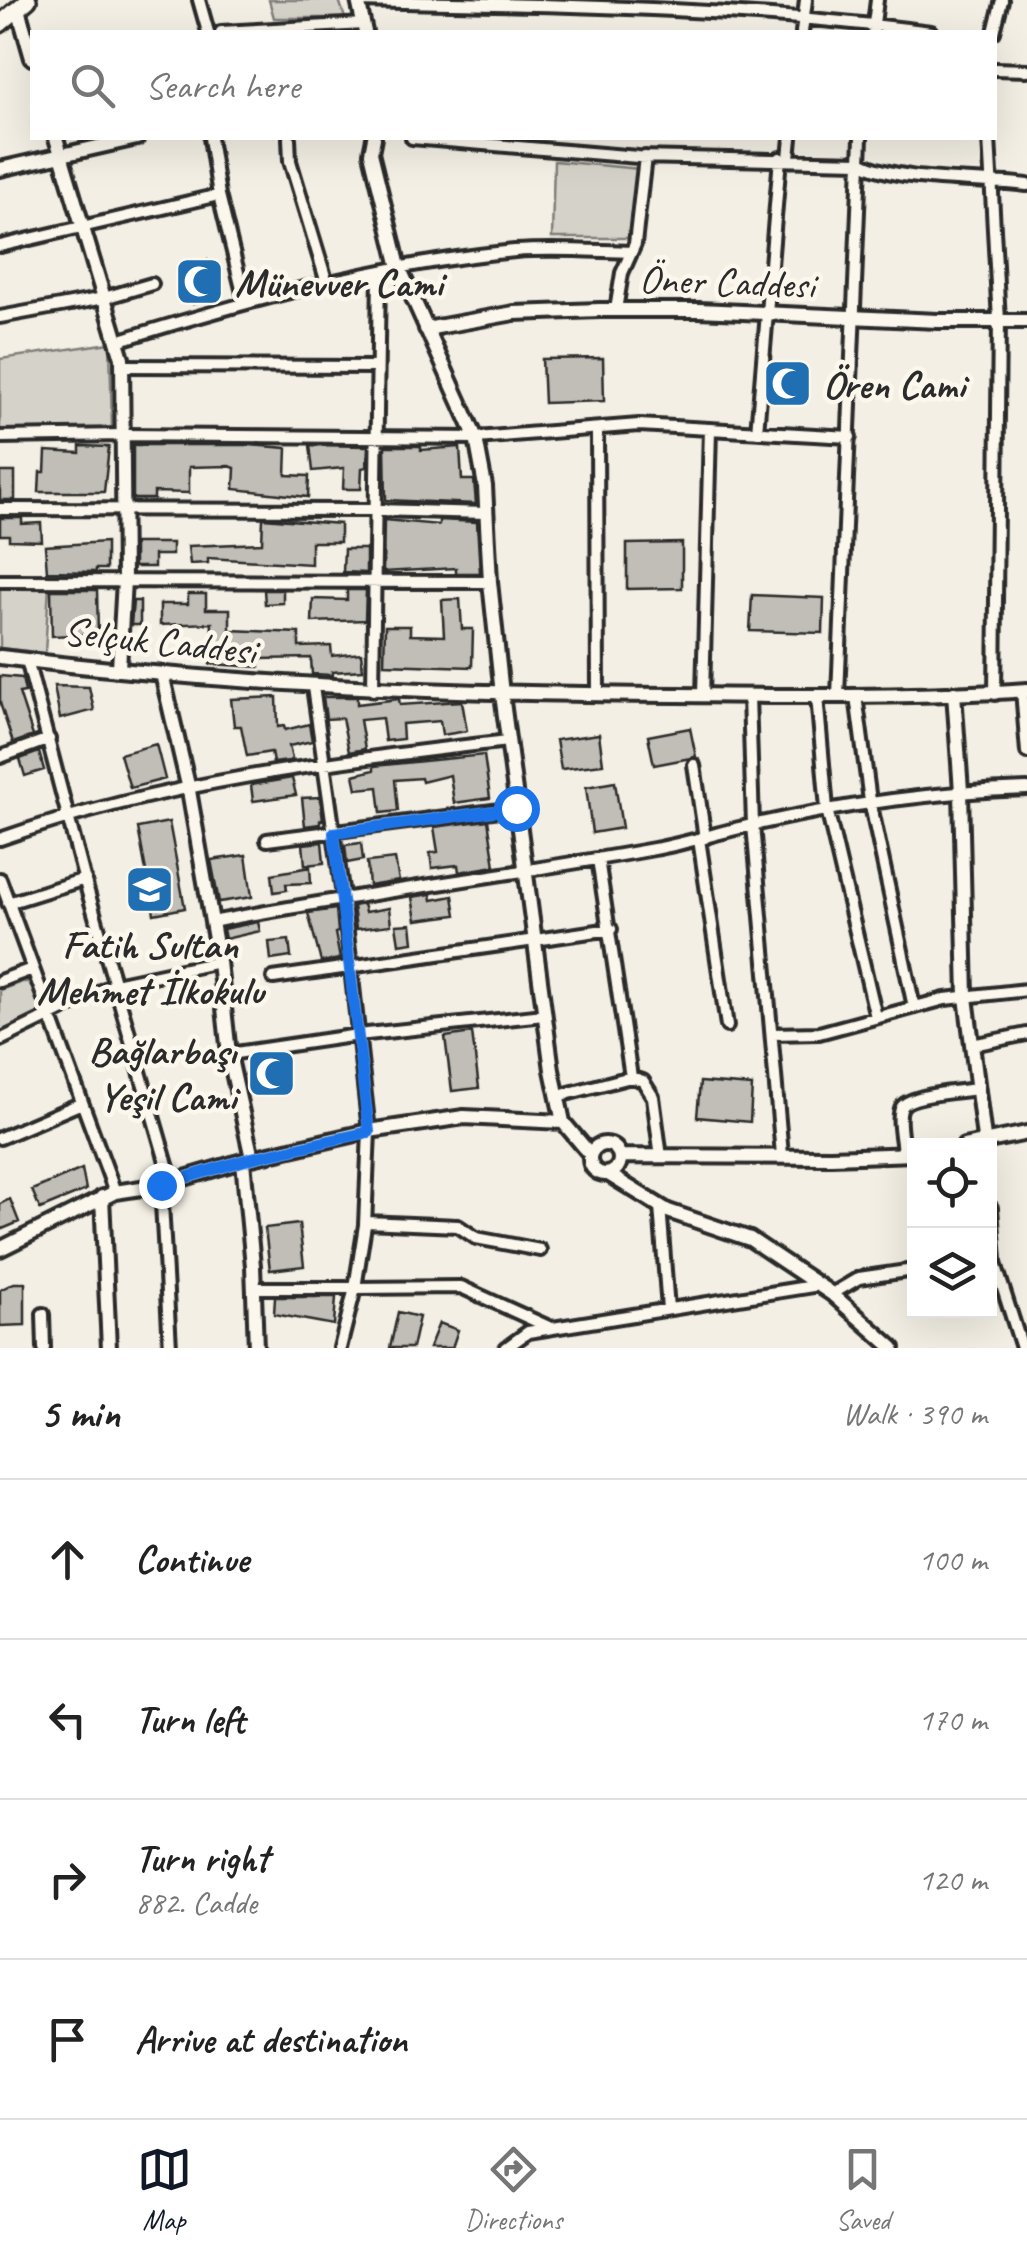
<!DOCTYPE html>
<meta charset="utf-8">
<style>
body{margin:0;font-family:Caveat,sans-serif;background:#f2f2f2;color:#222}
.controls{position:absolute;right:30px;bottom:30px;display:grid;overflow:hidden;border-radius:0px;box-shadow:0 10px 40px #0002}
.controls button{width:90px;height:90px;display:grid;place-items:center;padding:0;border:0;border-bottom:2px solid #e0e0e0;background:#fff;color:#222;font:50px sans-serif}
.stop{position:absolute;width:30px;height:30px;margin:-22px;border:8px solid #1a73e8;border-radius:50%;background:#fff}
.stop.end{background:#1a73e8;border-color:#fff;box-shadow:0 2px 10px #0008}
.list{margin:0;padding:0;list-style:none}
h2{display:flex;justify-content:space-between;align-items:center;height:130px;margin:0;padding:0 40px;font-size:42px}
h2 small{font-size:32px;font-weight:400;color:#767676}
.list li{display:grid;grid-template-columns:65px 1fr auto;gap:30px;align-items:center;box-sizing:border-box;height:160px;padding:0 40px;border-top:2px solid #e0e0e0}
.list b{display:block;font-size:38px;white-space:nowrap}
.list p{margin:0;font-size:32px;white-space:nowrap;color:#767676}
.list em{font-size:32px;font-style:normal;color:#767676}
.icon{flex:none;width:55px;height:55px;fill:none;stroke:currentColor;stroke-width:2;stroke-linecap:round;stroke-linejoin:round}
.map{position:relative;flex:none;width:1027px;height:1348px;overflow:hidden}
.search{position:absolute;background:#fff;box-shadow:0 10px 40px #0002;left:30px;right:30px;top:30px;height:110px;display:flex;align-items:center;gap:25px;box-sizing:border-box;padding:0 35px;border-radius:0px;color:#767676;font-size:38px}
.sheet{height:770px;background:#fff}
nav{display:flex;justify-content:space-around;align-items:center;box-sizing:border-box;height:140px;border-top:2px solid #e0e0e0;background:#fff;font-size:28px;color:#767676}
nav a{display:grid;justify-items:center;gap:5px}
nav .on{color:#111827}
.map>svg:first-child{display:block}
.green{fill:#d5d2c9;stroke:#807e7a;stroke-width:2.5}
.building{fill:#c0beb6;stroke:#2b2b2b;stroke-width:2.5}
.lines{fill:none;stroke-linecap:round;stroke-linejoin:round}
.minor-casing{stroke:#2b2b2b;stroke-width:18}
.tertiary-casing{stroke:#2b2b2b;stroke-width:20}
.secondary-casing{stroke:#2b2b2b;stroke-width:22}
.minor{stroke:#fbf7ec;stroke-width:10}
.tertiary{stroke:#fbf7ec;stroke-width:12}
.secondary{stroke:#fbf7ec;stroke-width:15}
.route{stroke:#1a73e8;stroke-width:12}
.labels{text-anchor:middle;stroke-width:9;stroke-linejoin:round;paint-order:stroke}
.street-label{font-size:40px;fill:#2b2b2b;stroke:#fbf7ec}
.poi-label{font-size:40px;font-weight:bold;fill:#2b2b2b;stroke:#fbf7ec;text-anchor:start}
</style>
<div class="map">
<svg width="1027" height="1348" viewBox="0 0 1027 1348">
<rect width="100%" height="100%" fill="#f3efe4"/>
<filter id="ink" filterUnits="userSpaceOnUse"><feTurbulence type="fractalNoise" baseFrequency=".01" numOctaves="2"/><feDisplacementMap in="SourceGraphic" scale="20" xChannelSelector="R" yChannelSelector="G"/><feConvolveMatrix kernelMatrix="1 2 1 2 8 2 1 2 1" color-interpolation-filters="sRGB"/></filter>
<g filter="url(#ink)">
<path class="green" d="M269,0H339L345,18H274Z
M554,161L640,169L633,238H552Z
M110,343L112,428L0,430V359Z
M49,586L45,653L0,648V588Z
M22,982H31L43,1010L42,1017L0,1037V990Z"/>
<path class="building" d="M207,260L219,295L193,304L181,268Z
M603,358L604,401L544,403L542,359Z
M778,366L801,368L797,401L776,400Z
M133,445H249L287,448L286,475L309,476L308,497L234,489L235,468L229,466L189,467V493L154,492V499H133Z
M310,445L368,446L367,467L362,468L361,489H343L344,468L313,471Z
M80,446L109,447L104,492H39L40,472H45L46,451L80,453Z
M385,446H421V450L460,447L462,480H474L476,504L386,500Z
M0,472H15V500H0Z
M0,518H22V524L41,523L42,541L9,540V535H0Z
M263,518L340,524V542H311V564L208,558V563L190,564L188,546L262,543Z
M384,520L439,525V520L477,522L480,573H456V568L383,572Z
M106,542V569H96V572L47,571L45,546Z
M134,543H172V555H154V567H134Z
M682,543V588L627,589V544Z
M344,549H366V573L343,572Z
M51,590H97L98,634L52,636Z
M264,590H283V603L265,604Z
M347,590H366L365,620L312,622L313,599L347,600Z
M188,594H206V609H230V630L299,633V647L331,646L332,656L361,653L363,670L332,672V675L312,674L311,658L259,659V667L210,664L212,623L160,625V604H188Z
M752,595L824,598L823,633L750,631Z
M460,599L462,629H473L472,667L384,664L385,626H410V635L444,636L442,600Z
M133,601H140V625H131Z
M0,676L22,678L25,692L19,693L33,736L13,743L0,703Z
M54,686L89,687L94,710L60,719Z
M277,697L278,727L284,726L285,730L309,724L312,741L289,746L292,759L289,761L273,763L271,752L247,756L241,726H234L231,699Z
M323,697H357V704L399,699L400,705L462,701L467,731L442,735L440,721L402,724L403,739L385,741L382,718L360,720L365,749L349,752L342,718L326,719Z
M690,728L696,757L654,765L648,736Z
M599,734L603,764L561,769L556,740Z
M156,744L165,779L130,788L120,754Z
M39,752L44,770L25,776L20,759Z
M484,755L490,798L454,803L450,775L422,782L421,778L395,780L398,811L381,813L378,787L357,789L354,775L374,770V766Z
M292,778L296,795L253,801L251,785Z
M615,782L622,828L592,833L586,787Z
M320,797L323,820H320V824L305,826L302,798Z
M488,820L495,866L459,872L458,865L432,868L430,853L438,852L434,827Z
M169,822L185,908L154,914L138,828Z
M322,842L324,863L305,865L303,844Z
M361,843L363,860L347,863L345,845Z
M246,855L252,897L219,902L211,860Z
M395,859L399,881L369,886L367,862Z
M310,867L311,883L286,884L287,890L274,892L272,874Z
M431,894L432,900L453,896L456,915L416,920L412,897Z
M363,904L365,912L389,908L391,925L356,929L353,906Z
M336,909L338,932L335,933L340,959L321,962L308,913Z
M258,922L260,931L225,939L223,929Z
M411,924L413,942L399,944L396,925Z
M289,940L291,957L271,960L269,942Z
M472,1033L479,1088L452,1091L445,1037Z
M284,1056L286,1088L257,1090L255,1059Z
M700,1082L752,1086L750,1122L697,1117Z
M82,1169L86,1190L40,1209L32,1190Z
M10,1199L19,1222L0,1230V1204Z
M299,1224L304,1266L270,1270L265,1228Z
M14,1283H25V1325L0,1326V1290Z
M275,1297H336L334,1325L274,1314Z
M398,1312L419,1317L412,1348H390Z
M439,1323L458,1330L452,1348H429Z"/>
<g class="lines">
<defs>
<path id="minor" d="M199,0L208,32
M359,1C550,5 741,7 931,32
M221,32L364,24
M802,32L806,0
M873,32L877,0
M994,32L1002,0
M994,69L1027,70
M210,138L219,195L245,301
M289,138L290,161L327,283
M412,138L638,157L860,162C898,183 981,179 1027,185
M989,138L999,321L995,694
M789,158L791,138
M0,246L219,195
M616,310L622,273L635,244L645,157
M0,317L104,298L152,284
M117,341C247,301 379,264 515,251C553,248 593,251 631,252
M122,366L377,367
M597,429L598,695
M757,432L780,158
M0,437L123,435L476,438L639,425L850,437
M0,509L376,510L486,513
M0,581L490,582
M27,660L86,885L172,1182
M373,690L379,272
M1022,690L1027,752
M703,696L710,429
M749,696L753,825L782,1155
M817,696L827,809L876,1017
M838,696L861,138
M856,696L870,801L914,1007
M0,757L49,739
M694,765L705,838
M0,839C165,781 335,761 508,741
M699,839L727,1026
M267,840L516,808
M598,859L631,1077
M0,879L115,1192
M8,903L85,879
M212,922C359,893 507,876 654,849C689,843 722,831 757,824C846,804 935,792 1027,789
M273,978L611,929
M0,981L32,969
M772,1034L819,1033L945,999L1027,990
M0,1040L115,984L219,962
M972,1045L1027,1034
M229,1054L358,1035L544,1015
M558,1096L631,1077L643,1081L653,1097L661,1157
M0,1138L82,1103
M903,1154C903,1142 896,1118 902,1107C908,1095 963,1091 978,1089
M161,1185L170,1347
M660,1206L668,1309
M366,1222L458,1226L476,1238L540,1250
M990,1260H994L1022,1348
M253,1288H355L365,1225L369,1131L343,896L313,687
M832,1294L859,1278L914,1270
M43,1314L44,1348
M340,1348L355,1288L461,1287L551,1328
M506,1348L528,1332L819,1285"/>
<path id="tertiary" d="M358,0L365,32
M18,9L32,58
M56,138L122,358L124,580L119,668
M374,138L371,153L399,267L476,438L485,486L490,582L502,694L552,1070L563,1122L590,1154
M0,169L137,138
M426,329L514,313L600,310H699L938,321H1027
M0,657C227,685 451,694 679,695C795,696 912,698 1027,690
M162,674L188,785L219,962L229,1054L252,1158
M954,693L961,791L966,997L985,1146
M590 1159a15 15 0 1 1 30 0a15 15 0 1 1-30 0Z
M964,1146L1027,1133
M620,1156L831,1157L914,1154
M243,1161L253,1266L256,1348
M608,1174L668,1211L750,1239L832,1294L893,1348
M102,1197L109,1348
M990,1208L994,1260
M0,1249L115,1192L161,1185L252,1158L369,1131L464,1117L563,1122"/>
<path id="secondary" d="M0,24L28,0"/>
</defs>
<use href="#minor" class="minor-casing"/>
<use href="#tertiary" class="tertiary-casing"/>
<use href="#secondary" class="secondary-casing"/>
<use href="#minor" class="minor"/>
<use href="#tertiary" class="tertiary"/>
<use href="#secondary" class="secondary"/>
</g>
</g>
<g class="lines" filter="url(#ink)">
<path class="route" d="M161,1185L252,1158L369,1132L334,833L516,808"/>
</g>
<defs>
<symbol id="mosque-square" viewBox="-11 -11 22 22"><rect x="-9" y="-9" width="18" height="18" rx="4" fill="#1f6fb2" stroke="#fbf7ec"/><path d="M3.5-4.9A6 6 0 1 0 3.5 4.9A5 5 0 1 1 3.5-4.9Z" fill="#fff"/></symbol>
<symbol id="school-square" viewBox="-11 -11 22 22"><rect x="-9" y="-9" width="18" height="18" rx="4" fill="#1f6fb2" stroke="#fbf7ec"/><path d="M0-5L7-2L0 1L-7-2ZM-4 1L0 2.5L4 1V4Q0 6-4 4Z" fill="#fff"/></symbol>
</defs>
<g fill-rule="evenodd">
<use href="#mosque-square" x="172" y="254" width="55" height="55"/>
<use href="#mosque-square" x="760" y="356" width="55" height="55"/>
<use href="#school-square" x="122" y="862" width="55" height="55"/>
<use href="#mosque-square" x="244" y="1046" width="55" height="55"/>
</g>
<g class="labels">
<g class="street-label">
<text transform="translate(727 281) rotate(2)" y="14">Öner Caddesi</text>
<text transform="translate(160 640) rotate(6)" y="14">Selçuk Caddesi</text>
</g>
<g class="poi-label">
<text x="235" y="296">Münevver Cami</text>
<text x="823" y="398">Ören Cami</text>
<text x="150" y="958" text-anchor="middle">Fatih Sultan<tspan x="150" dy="46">Mehmet İlkokulu</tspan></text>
<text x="236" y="1064" text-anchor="end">Bağlarbaşı<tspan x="236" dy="46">Yeşil Cami</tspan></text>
</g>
</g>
</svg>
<div class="controls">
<button><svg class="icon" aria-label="locate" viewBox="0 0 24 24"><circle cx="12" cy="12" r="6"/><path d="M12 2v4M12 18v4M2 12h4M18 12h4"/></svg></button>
<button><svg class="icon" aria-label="layers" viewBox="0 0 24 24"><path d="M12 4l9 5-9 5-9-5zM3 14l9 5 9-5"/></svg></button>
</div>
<div class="stop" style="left:516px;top:808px"></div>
<div class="stop end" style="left:161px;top:1185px"></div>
<div class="search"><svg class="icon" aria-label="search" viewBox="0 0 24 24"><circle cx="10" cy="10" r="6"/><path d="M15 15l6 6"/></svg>Search here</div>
</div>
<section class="sheet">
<h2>5 min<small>Walk · 390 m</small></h2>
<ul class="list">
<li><svg class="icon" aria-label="ahead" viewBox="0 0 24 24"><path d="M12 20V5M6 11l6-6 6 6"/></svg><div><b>Continue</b></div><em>100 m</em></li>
<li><svg class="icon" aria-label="left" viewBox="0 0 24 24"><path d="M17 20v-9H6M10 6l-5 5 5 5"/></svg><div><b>Turn left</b></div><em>170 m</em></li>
<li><svg class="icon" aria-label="right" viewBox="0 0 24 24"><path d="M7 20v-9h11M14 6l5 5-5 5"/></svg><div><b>Turn right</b><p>882. Cadde</p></div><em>120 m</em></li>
<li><svg class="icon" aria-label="arrive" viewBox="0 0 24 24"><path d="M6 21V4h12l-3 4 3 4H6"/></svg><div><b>Arrive at destination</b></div></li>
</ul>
</section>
<nav>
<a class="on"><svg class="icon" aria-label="map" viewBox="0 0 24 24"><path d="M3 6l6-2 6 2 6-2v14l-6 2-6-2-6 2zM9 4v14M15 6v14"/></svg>Map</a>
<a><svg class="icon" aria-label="directions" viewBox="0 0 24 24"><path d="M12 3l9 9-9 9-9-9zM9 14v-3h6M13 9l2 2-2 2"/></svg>Directions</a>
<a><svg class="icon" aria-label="saved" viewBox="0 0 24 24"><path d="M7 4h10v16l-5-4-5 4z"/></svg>Saved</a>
</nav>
